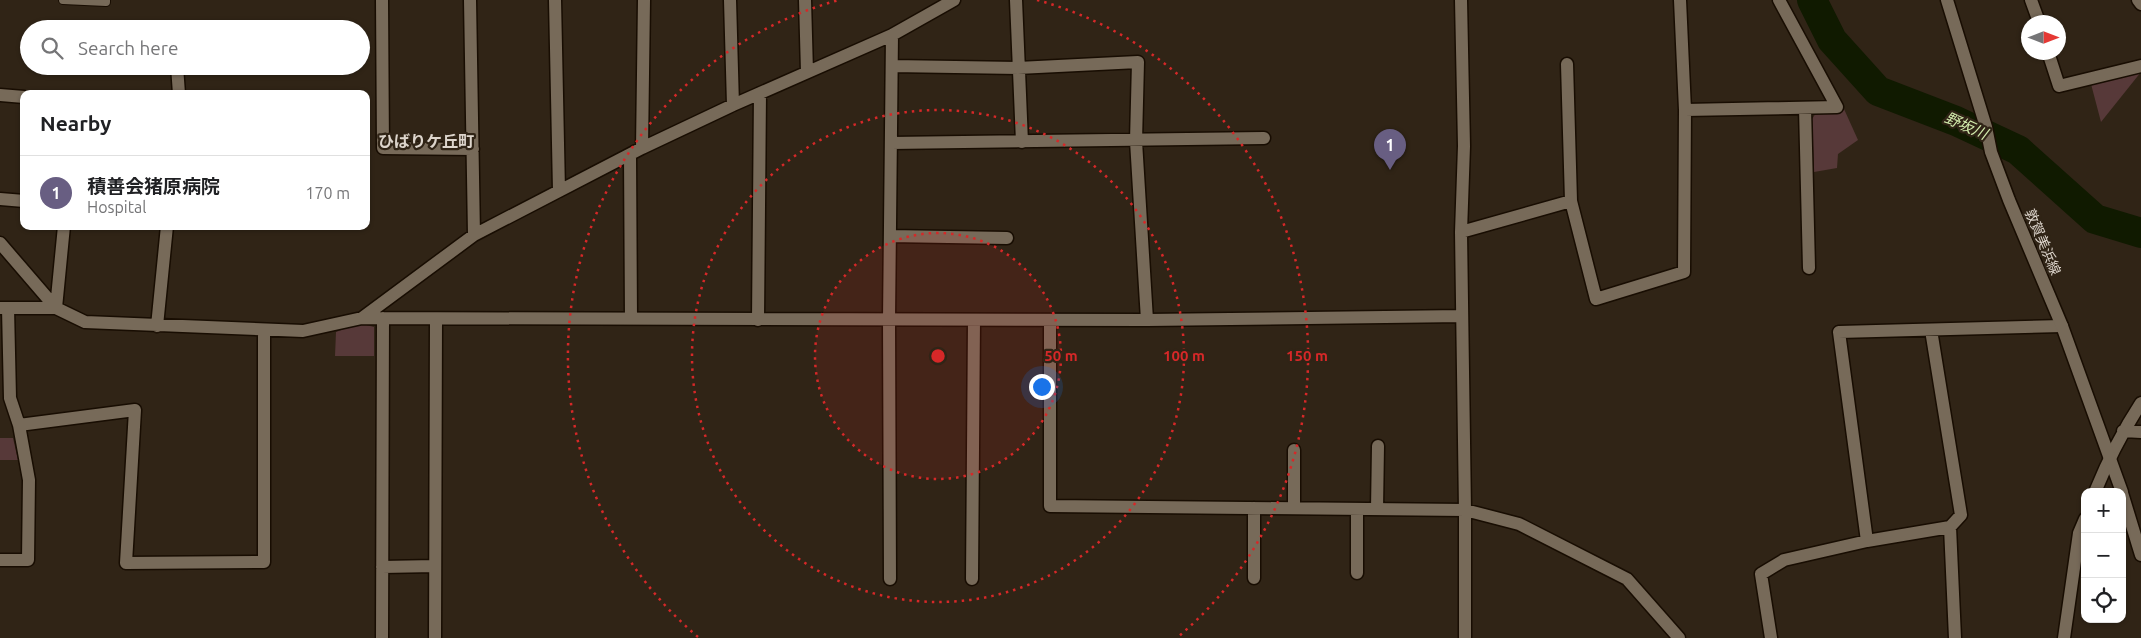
<!DOCTYPE html>
<meta charset="utf-8">
<style>
body{margin:0;font-family:Ubuntu,"Noto Sans JP",sans-serif;background:#f2f2f2;color:#202124}
.controls{position:absolute;right:15px;bottom:15px;display:grid;overflow:hidden;border-radius:10px;box-shadow:0 1px 4px #0004}
.controls button{width:45px;height:45px;display:grid;place-items:center;padding:0;border:0;border-bottom:1px solid #e0e0e0;background:#fff;color:#202124;font:25px sans-serif}
.compass{position:absolute;left:2021px;top:15px;width:45px;height:45px;border-radius:50%;background:#fff;box-shadow:0 1px 4px #0004;rotate:90deg}
.you{position:absolute;left:1041px;top:386px;width:18px;height:18px;margin:-12px;border:4px solid #fff;border-radius:50%;background:#1a73e8;box-shadow:0 0 0 8px #1a73e833}
.badge{display:grid;place-items:center;width:32px;height:32px;border-radius:50%;background:#685e82;color:#fff;font-size:16px;font-weight:700}
.pin{position:absolute;translate:-50% -41px;filter:drop-shadow(0 1px 2px #0008)}
.pin::after{content:'';position:absolute;top:26px;width:18px;height:15px;background:inherit;clip-path:polygon(0 0,100% 0,50% 100%)}
.list{margin:0;padding:0;list-style:none}
h2{display:flex;justify-content:space-between;align-items:center;height:65px;margin:0;padding:0 20px;font-size:21px}
h2 small{font-size:16px;font-weight:400;color:#757577}
.list li{display:grid;grid-template-columns:32px 1fr auto;gap:15px;align-items:center;box-sizing:border-box;height:75px;padding:0 20px;border-top:1px solid #e0e0e0}
.list b{display:block;font-size:19px;white-space:nowrap}
.list p{margin:0;font-size:16px;white-space:nowrap;color:#757577}
.list em{font-size:16px;font-style:normal;color:#757577}
.icon{flex:none;width:28px;height:28px;fill:none;stroke:currentColor;stroke-width:2;stroke-linecap:round;stroke-linejoin:round}
.map{position:relative;flex:none;width:2141px;height:638px;overflow:hidden}
.search{position:absolute;background:#fff;box-shadow:0 1px 4px #0004;left:20px;top:20px;width:350px;height:55px;display:flex;align-items:center;gap:12px;box-sizing:border-box;padding:0 18px;border-radius:28px;color:#757577;font-size:19px}
.panel{position:absolute;background:#fff;box-shadow:0 1px 4px #0004;left:20px;top:90px;width:350px;height:140px;border-radius:10px}
.map>svg:first-child{display:block}
.green{fill:#573939}
.lines{fill:none;stroke-linecap:round;stroke-linejoin:round}
.river{stroke:#101a00;stroke-width:30}
.lane-casing{stroke:#180d02;stroke-width:10}
.street-casing{stroke:#180d02;stroke-width:15}
.secondary-casing{stroke:#180d02;stroke-width:15}
.lane{stroke:#776a59;stroke-width:8}
.street{stroke:#776a59;stroke-width:12}
.secondary{stroke:#776a59;stroke-width:12}
.ring{fill:none;stroke:#d62828;stroke-width:2.5;stroke-dasharray:2.5 5}
.labels{text-anchor:middle;stroke-width:4.5;stroke-linejoin:round;paint-order:stroke}
.street-label{font-size:14px;fill:#ddd5cc;stroke:#302416}
.water-label{font-size:15px;font-style:italic;fill:#d3ecad;stroke:#302416}
.quarter-label{font-size:16px;font-weight:bold;fill:#ddd5cc;stroke:#302416}
.centre{fill:#d62828;stroke:#302416;stroke-width:2.5}
.ring-label{font-size:15px;text-anchor:middle;font-weight:bold;fill:#d62828;stroke:#302416;stroke-width:4.5;stroke-linejoin:round;paint-order:stroke}
</style>
<div class="map">
<svg width="2141" height="638" viewBox="0 0 2141 638">
<rect width="100%" height="100%" fill="#302416"/>
<path class="green" d="M2141,72L2101,122L2091,84Z
M1844,109L1858,140L1838,154L1837,168L1814,172L1812,119L1818,110Z
M359,323L374,327V356H335L336,332Z
M0,438H13L18,460H0Z"/>
<g class="lines">
<path class="river" d="M1812,0L1832,40L1878,91L1956,121L2018,150L2095,219L2141,233"/>
<defs>
<path id="lane" d="M63,0L106,2V0"/>
<path id="street" d="M382,0L383,148L473,149
M470,0L474,235
M555,0L559,191
M730,0L733,105
M805,0L807,72
M1016,0L1022,142
M1461,0L1464,146L1461,232L1465,510V638
M2031,0L2039,22
M2138,0L2141,4
M2048,52L2059,86L2141,66
M1567,64L1571,201L1596,299L1684,272L1685,110L1680,0
M177,66L179,94
M892,66L1018,68L1138,62L1136,141L1147,320
M0,95L24,97
M1805,108L1809,268
M1685,110L1837,107L1779,0
M891,143L1264,138
M642,148L644,0
M630,155L631,319
M0,199L24,201
M1461,232L1571,201
M890,236L1007,238
M0,243L56,308L85,322L303,331L362,318L1147,320L1462,316
M0,308H56
M8,308L10,398L19,425
M56,308L64,226
M362,318L474,235L642,148L733,105L892,35L954,0
M758,320L760,93
M1050,320V506L1465,510L1519,524L1627,579L1679,638
M157,326L167,226
M1931,330L1961,515L1950,527
M2123,431L2141,432
M1294,450V508
M2095,492C2108,460 2122,432 2141,403
M1254,508V578
M1357,509V573
M1377,509L1378,446
M1867,541L1839,332L2062,326
M0,560H28L29,480L19,425L135,410L126,563L264,562V330
M382,567L435,566
M890,579L889,320L892,35
M972,579L974,320
M382,638L383,318
M435,638L436,319
M1771,638L1761,574L1784,560L1867,541L1950,527L1955,638
M2064,638L2079,533L2085,519"/>
<path id="secondary" d="M1947,0L1986,127L1991,152L2009,200L2062,326L2122,492
M2122,493L2141,555"/>
</defs>
<use href="#lane" class="lane-casing"/>
<use href="#street" class="street-casing"/>
<use href="#secondary" class="secondary-casing"/>
<use href="#lane" class="lane"/>
<use href="#street" class="street"/>
<use href="#secondary" class="secondary"/>
</g>
<circle cx="938" cy="356" r="123" fill="#d62828" fill-opacity=".12"/>
<g class="ring">
<circle cx="938" cy="356" r="123"/>
<circle cx="938" cy="356" r="246"/>
<path d="M698 637A369 369 0 0 1 839 0M1037 0A369 369 0 0 1 1178 637"/>
</g>
<g class="labels">
<g class="street-label">
<text transform="translate(2043 242) rotate(67)" y="5">敦賀美浜線</text>
</g>
<g class="water-label">
<text transform="translate(1966 126) rotate(24)" y="5">野坂川</text>
</g>
<g class="quarter-label">
<text x="426" y="147">ひばりケ丘町</text>
</g>
</g>
<circle cx="938" cy="356" r="8" class="centre"/>
<g class="ring-label">
<text x="1061" y="361">50 m</text>
<text x="1184" y="361">100 m</text>
<text x="1307" y="361">150 m</text>
</g>
</svg>
<div class="controls">
<button>+</button>
<button>−</button>
<button><svg class="icon" aria-label="locate" viewBox="0 0 24 24"><circle cx="12" cy="12" r="6"/><path d="M12 2v4M12 18v4M2 12h4M18 12h4"/></svg></button>
</div>
<svg class="compass" viewBox="-18 -18 36 36"><path d="M0-13l5 13h-10z" fill="#e53935"/><path d="M0 13l5-13h-10z" fill="#757577"/></svg>
<div class="you"></div>
<div class="pin badge" style="left:1390px;top:170px">1</div>
<div class="search"><svg class="icon" aria-label="search" viewBox="0 0 24 24"><circle cx="10" cy="10" r="6"/><path d="M15 15l6 6"/></svg>Search here</div>
<section class="panel">
<h2>Nearby<small></small></h2>
<ul class="list">
<li><span class="badge">1</span><div><b>積善会猪原病院</b><p>Hospital</p></div><em>170 m</em></li>
</ul>
</section>
</div>
